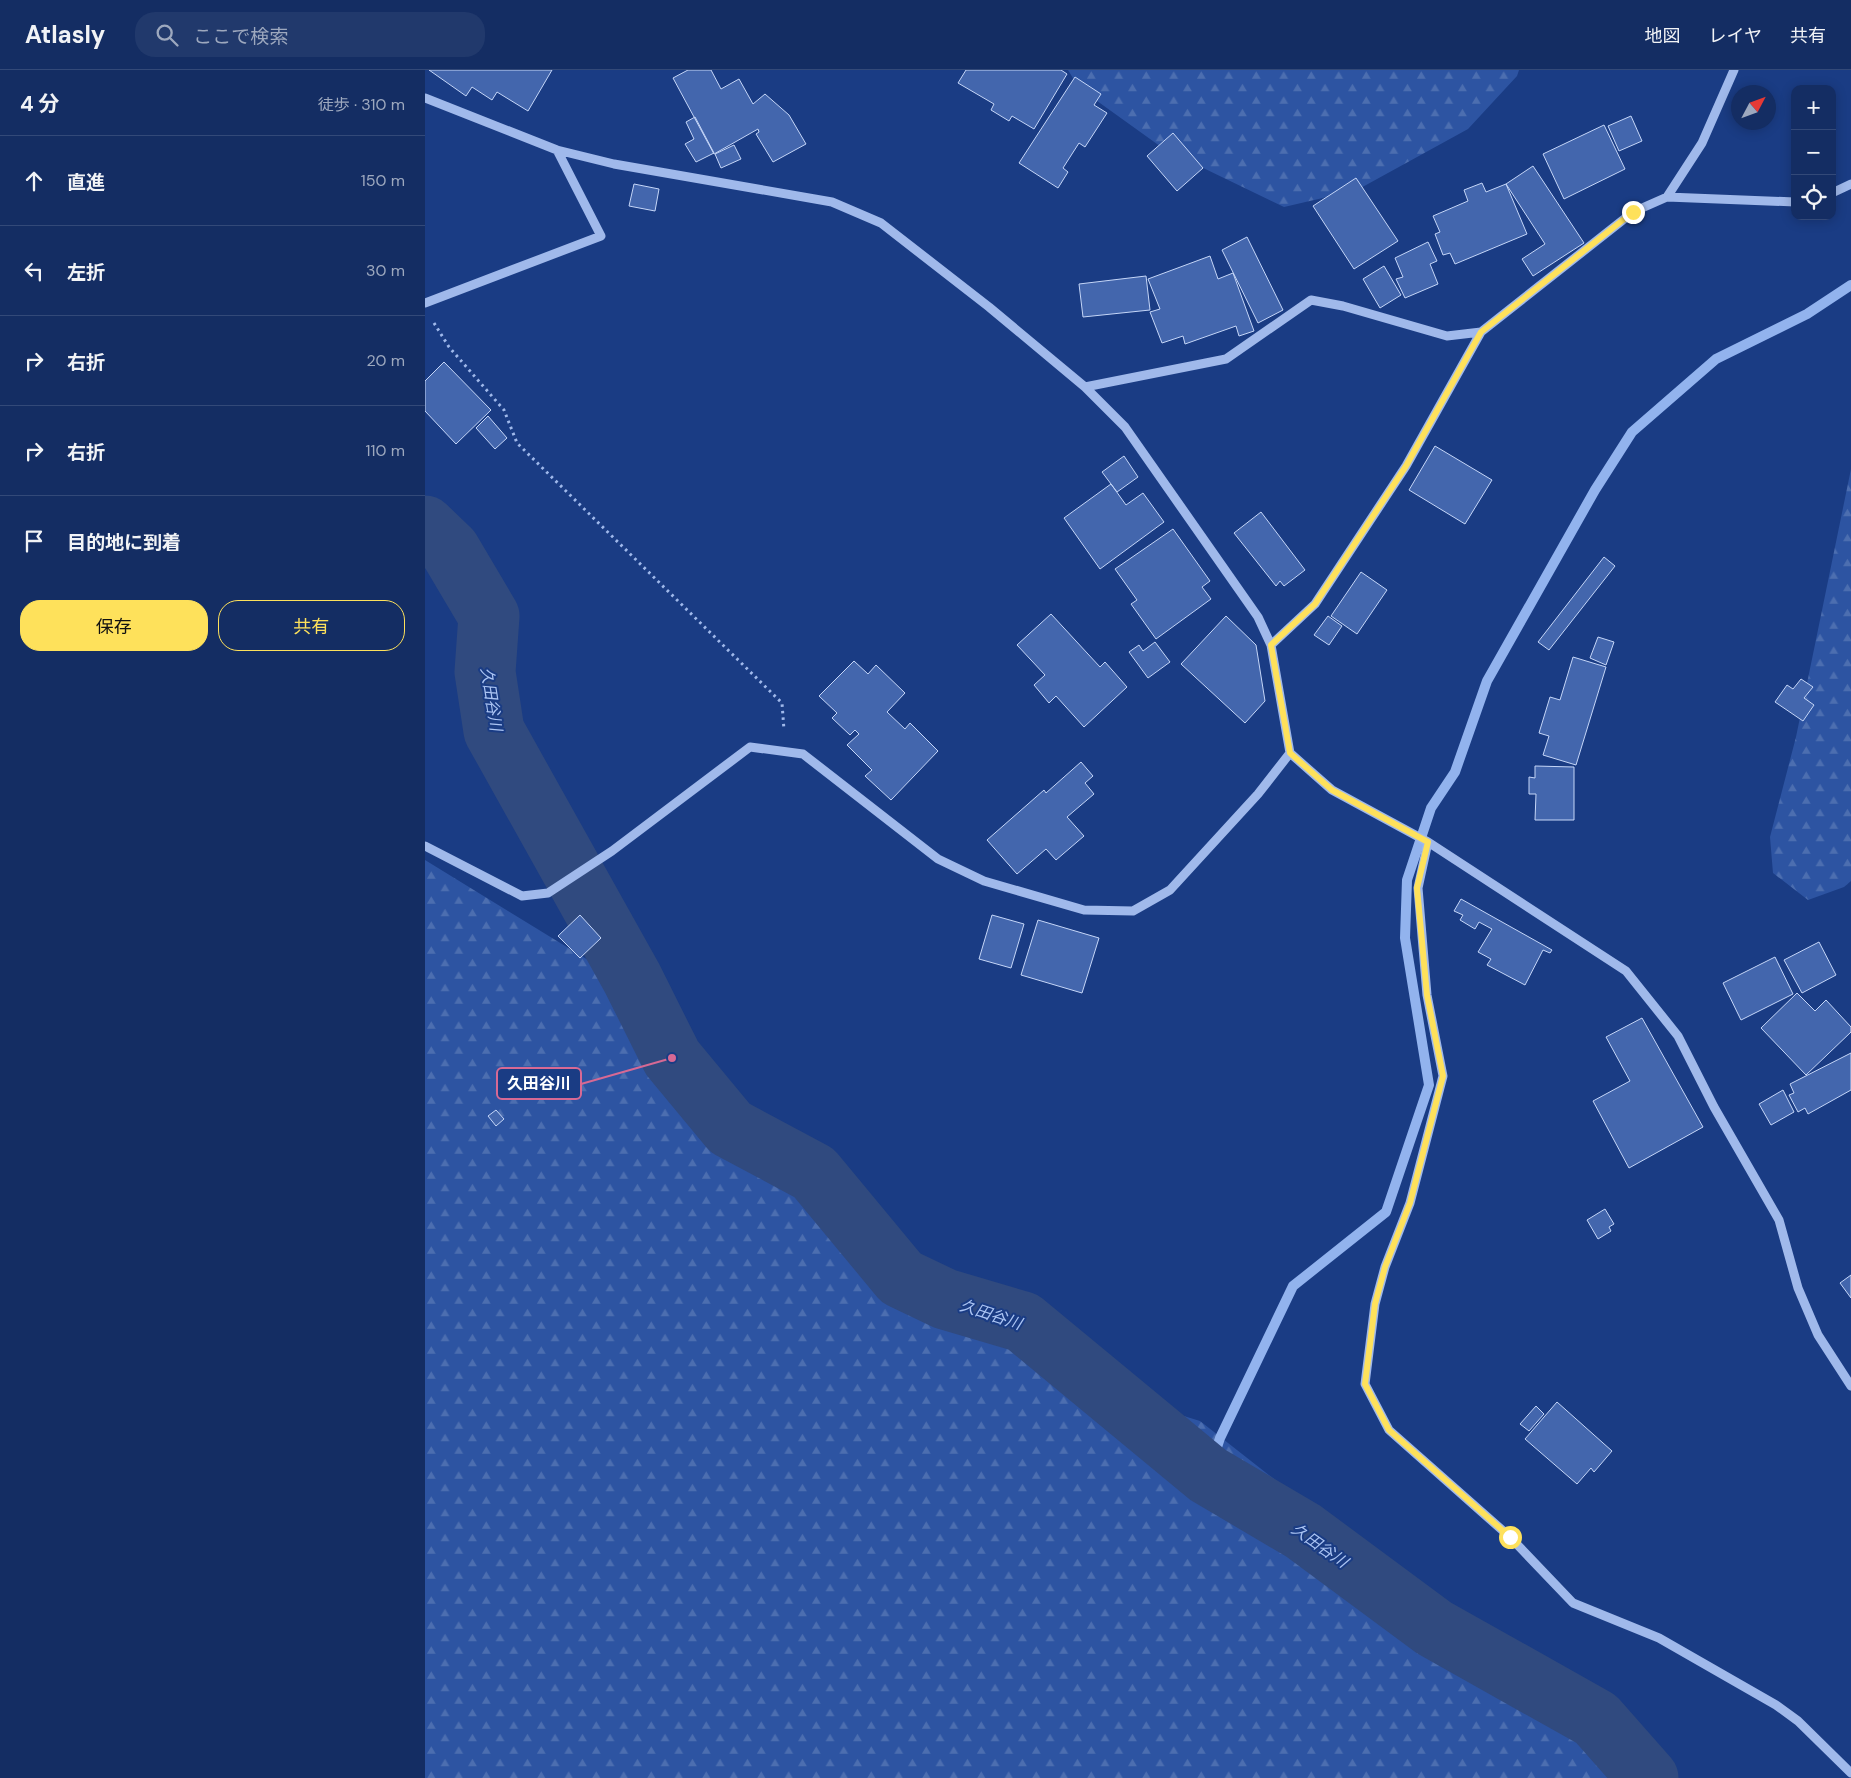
<!DOCTYPE html>
<html lang="ja">
<meta charset="utf-8">
<style>
body{margin:0;font-family:"DM Sans","Noto Sans JP",sans-serif;background:#21396c;color:#f1f3f6}
.controls{position:absolute;right:15px;top:15px;display:grid;overflow:hidden;border-radius:10px;box-shadow:0 2px 12px #0003}
.controls button{width:45px;height:45px;display:grid;place-items:center;padding:0;border:0;border-bottom:1px solid #334978;background:#142d63;color:#f1f3f6;font:25px sans-serif}
.compass{position:absolute;left:1306px;top:15px;width:45px;height:45px;border-radius:50%;background:#142d63;box-shadow:0 2px 12px #0003;rotate:49deg}
.stop{position:absolute;width:15px;height:15px;margin:-11px;border:4px solid #fee15b;border-radius:50%;background:#fff}
.stop.end{background:#fee15b;border-color:#fff;box-shadow:0 1px 5px #0008}
.list{margin:0;padding:0;list-style:none}
h2{display:flex;justify-content:space-between;align-items:center;height:65px;margin:0;padding:0 20px;font-size:21px}
h2 small{font-size:16px;font-weight:400;color:#9da8be}
.list li{display:grid;grid-template-columns:32px 1fr auto;gap:15px;align-items:center;box-sizing:border-box;height:90px;padding:0 20px;border-top:1px solid #334978}
.list b{display:block;font-size:19px;white-space:nowrap}
.list em{font-size:16px;font-style:normal;color:#9da8be}
.actions{display:flex;gap:10px;padding:15px 20px}
.actions a{flex:1;padding:11px 0;border:1px solid #fee15b;border-radius:20px;text-align:center;font-size:18px;color:#fee15b}
.actions .main{background:#fee15b;color:#111}
.icon{flex:none;width:28px;height:28px;fill:none;stroke:currentColor;stroke-width:2;stroke-linecap:round;stroke-linejoin:round}
.map{position:relative;flex:none;width:1426px;height:1708px;overflow:hidden}
header{display:flex;align-items:center;gap:30px;box-sizing:border-box;height:70px;padding:0 25px;background:#142d63;border-bottom:1px solid #334978}
header strong{font-size:24px}
nav{display:flex;gap:28px;margin-inline-start:auto;font-size:18px}
.search{width:350px;height:45px;background:#21396c;display:flex;align-items:center;gap:12px;box-sizing:border-box;padding:0 18px;border-radius:20px;color:#9da8be;font-size:19px}
main{display:flex}
aside{flex:1;background:#142d63}
.map>svg:first-child{display:block}
.forest{fill:url(#forest-firs)}
.lines{fill:none;stroke-linecap:round;stroke-linejoin:round}
.stream{stroke:#92b3ee;stroke-width:10}
.river{stroke:#304a7f;stroke-width:61}
.building{fill:#4366ad;stroke:#c5d6f8}
.path{stroke:#a0b9eb;stroke-width:3;stroke-dasharray:2.5 4;stroke-linecap:butt}
.minor{stroke:#a0b9eb;stroke-width:9}
.route{stroke:#fee15b;stroke-width:6}
.labels{text-anchor:middle;stroke-width:4;stroke-linejoin:round;paint-order:stroke}
.water-label{font-size:16px;font-style:italic;fill:#abc4f3;stroke:#1a3c84}
.leader{fill:none;stroke:#d76994;stroke-width:2}
.callout-dot{fill:#d76994;stroke:#1a3c84;stroke-width:2}
.callout{fill:#1a3c84;stroke:#d76994;stroke-width:2}
.callout-label{font-size:16px;text-anchor:middle;font-weight:bold;fill:#fff}
</style>
<header>
<strong>Atlasly</strong>
<div class="search"><svg class="icon" aria-label="search" viewBox="0 0 24 24"><circle cx="10" cy="10" r="6"/><path d="M15 15l6 6"/></svg>ここで検索</div>
<nav><a>地図</a><a>レイヤ</a><a>共有</a></nav>
</header>
<main>
<aside>
<h2>4 分<small>徒歩 · 310 m</small></h2>
<ul class="list">
<li><svg class="icon" aria-label="ahead" viewBox="0 0 24 24"><path d="M12 20V5M6 11l6-6 6 6"/></svg><div><b>直進</b></div><em>150 m</em></li>
<li><svg class="icon" aria-label="left" viewBox="0 0 24 24"><path d="M17 20v-9H6M10 6l-5 5 5 5"/></svg><div><b>左折</b></div><em>30 m</em></li>
<li><svg class="icon" aria-label="right" viewBox="0 0 24 24"><path d="M7 20v-9h11M14 6l5 5-5 5"/></svg><div><b>右折</b></div><em>20 m</em></li>
<li><svg class="icon" aria-label="right" viewBox="0 0 24 24"><path d="M7 20v-9h11M14 6l5 5-5 5"/></svg><div><b>右折</b></div><em>110 m</em></li>
<li><svg class="icon" aria-label="arrive" viewBox="0 0 24 24"><path d="M6 21V4h12l-3 4 3 4H6"/></svg><div><b>目的地に到着</b></div></li>
</ul>
<div class="actions"><a class="main">保存</a><a>共有</a></div>
</aside>
<div class="map">
<svg width="1426" height="1708" viewBox="0 0 1426 1708">
<defs>
<pattern id="forest-firs" width="22" height="20" patternUnits="userSpaceOnUse" patternTransform="scale(1.25)"><rect width="22" height="20" fill="#2d54a2"/><path d="M5 1l3.5 6h-7zM16 11l3.5 6h-7z" fill="#4c6eb0"/></pattern>
</defs>
<rect width="100%" height="100%" fill="#1a3c84"/>
<path class="forest" d="M643,0H1094L1092,6L1043,59L932,120L859,137L739,79L654,18Z
M1426,399V811L1419,817L1383,830L1348,803L1345,767L1371,667Z
M0,790L194,909L236,958L283,1043L388,1117L479,1224L566,1249L645,1299L736,1339L775,1351L941,1481L1008,1522L1160,1660L1210,1708H0Z"/>
<g class="lines">
<path class="stream" d="M783,1405L795,1368L868,1216L961,1142L1004,1015L980,868L982,810L1006,738L1030,702L1062,611L1170,420L1207,362L1291,289L1382,244L1426,215"/>
<path class="river" d="M0,456L25,480L64,546L60,602L69,661L207,908L247,988L305,1058L389,1103L476,1208L520,1229L598,1252L783,1405L878,1461L1009,1558L1171,1649L1223,1708"/>
</g>
<path class="building" d="M4,0H127L103,41L72,22L67,30L47,17L41,26Z
M263,0H286L296,19L314,9L328,34L340,24L364,45L381,74L348,92L331,64L334,62L333,59L289,84L248,8Z
M541,0H636L642,4L609,59L587,46L584,51L566,40L569,34L533,13Z
M650,7L676,24L669,35L682,43L660,77L654,73L638,98L643,102L633,118L594,93Z
M1206,46L1217,71L1194,81L1183,56Z
M270,47L289,83L271,92L260,74L269,69L261,52Z
M1179,55L1200,99L1139,129L1118,84Z
M748,63L778,98L752,121L722,86Z
M309,75L316,89L296,98L290,84Z
M1108,96L1159,173L1108,206L1097,189L1120,174L1081,114Z
M931,108L973,171L929,199L888,136Z
M1057,113L1061,122L1081,114L1102,164L1030,194L1025,183L1018,185L1010,164L1015,162L1008,146L1043,131L1039,120Z
M209,114L234,119L230,141L204,136Z
M822,167L858,240L833,253L797,180Z
M1003,172L1012,191L1005,194L1013,214L980,228L971,209L978,207L970,188Z
M785,186L793,209L808,203L829,261L814,266L811,256L760,274L758,266L737,273L725,242L735,239L723,209Z
M959,196L976,225L955,238L938,209Z
M721,206L725,240L658,247L654,214Z
M19,292L66,340L31,374L0,341V311Z
M63,346L82,368L70,379L51,358Z
M1010,376L1067,410L1040,454L984,420Z
M699,386L713,407L692,422L677,402Z
M686,414L701,435L718,423L739,452L675,499L639,448Z
M836,442L880,500L859,516L855,511L851,516L809,463Z
M748,459L785,511L777,517L786,529L731,569L706,534L712,530L690,499Z
M1179,487L1190,496L1124,580L1113,572Z
M936,502L962,520L932,564L906,546Z
M626,544L675,597L680,592L702,617L659,657L631,626L624,633L609,615L620,605L592,575Z
M801,546L831,575L840,631L820,653L756,594Z
M903,546L917,556L904,575L889,565Z
M1173,567L1189,572L1181,595L1165,588Z
M730,572L745,592L723,608L704,582L714,575L718,581Z
M1148,587L1181,597L1151,695L1118,685L1124,666L1114,663L1125,627L1135,630Z
M429,591L443,604L451,595L480,623L462,642L480,659L485,653L513,681L466,730L440,706L447,700L422,675L434,664L430,660L425,665L407,648L412,643L394,626Z
M1376,609L1388,617L1379,628L1389,635L1378,651L1350,632L1362,615L1368,619Z
M656,692L668,706L660,713L669,724L642,747L659,766L631,790L621,779L592,804L562,770L619,720L621,723Z
M1110,696L1149,697V750H1110L1111,724H1104V707L1110,708Z
M1036,829L1127,880L1125,883L1118,880L1100,915L1062,895L1066,889L1053,882L1067,859L1054,852L1050,859L1035,850L1038,845L1029,841Z
M155,845L176,868L155,888L133,866Z
M567,845L599,854L586,898L554,889Z
M613,850L674,868L657,923L596,905Z
M1394,872L1411,905L1377,923L1359,890Z
M1350,887L1368,924L1316,950L1298,913Z
M1372,923L1390,941L1401,930L1426,957V962L1381,1005L1336,958Z
M1217,948L1278,1057L1204,1098L1168,1031L1205,1011L1181,967Z
M1426,983V1020L1383,1044L1380,1038L1373,1042L1364,1025L1369,1023L1365,1014Z
M1358,1020L1369,1042L1346,1055L1334,1034Z
M71,1040L79,1049L71,1056L63,1046Z
M1180,1139L1189,1154L1184,1157L1186,1161L1173,1169L1162,1150Z
M1426,1205V1228L1415,1213Z
M1132,1332L1187,1381L1169,1402L1166,1398L1152,1414L1100,1369Z
M1111,1336L1119,1344L1104,1361L1095,1354Z"/>
<g class="lines">
<path class="path" d="M9,253L24,277L79,340L92,373L357,633L359,660"/>
<path class="minor" d="M0,28L132,80L189,94L407,132L456,153L564,237L660,317L700,357L833,547L846,575L865,683L907,720L1003,772L1201,901L1253,966L1289,1037L1354,1150L1373,1218L1393,1265L1426,1316
M1407,123L1426,114
M1242,127L1277,73L1309,0
M0,233L176,166L132,80
M660,317L801,289L886,230L918,236L1022,266L1056,262
M846,575L890,534L981,396L1056,262L1208,142L1242,127L1370,132
M1003,772L993,818L1002,925L1018,1006L985,1133L960,1197L950,1234L940,1314L964,1360L1085,1467L1148,1533L1234,1568L1351,1635L1373,1651L1426,1703
M0,776L97,826L123,823L187,781L325,677L378,684L513,789L559,811L659,840L708,841L745,820L833,724L865,683"/>
</g>
<g class="lines">
<path class="route" d="M1085,1467L964,1360L940,1314L950,1234L960,1197L985,1133L1018,1006L1002,925L992,818L1003,772L907,720L865,683L846,575L890,534L981,396L1056,262L1208,142"/>
</g>
<g class="labels">
<g class="water-label">
<text transform="translate(67 629) rotate(81)" y="6">久田谷川</text>
<text transform="translate(566 1244) rotate(18)" y="6">久田谷川</text>
<text transform="translate(895 1475) rotate(35)" y="6">久田谷川</text>
</g>
</g>
<path class="leader" d="M247 988L156 1014"/>
<circle class="callout-dot" cx="247" cy="988" r="5"/>
<rect class="callout" x="72" y="998" width="84" height="31" rx="5"/>
<g class="callout-label">
<text x="114" y="1019">久田谷川</text>
</g>
</svg>
<div class="controls">
<button>+</button>
<button>−</button>
<button><svg class="icon" aria-label="locate" viewBox="0 0 24 24"><circle cx="12" cy="12" r="6"/><path d="M12 2v4M12 18v4M2 12h4M18 12h4"/></svg></button>
</div>
<svg class="compass" viewBox="-18 -18 36 36"><path d="M0-13l5 13h-10z" fill="#e53935"/><path d="M0 13l5-13h-10z" fill="#9da8be"/></svg>
<div class="stop" style="left:1085px;top:1467px"></div>
<div class="stop end" style="left:1208px;top:142px"></div>
</div>
</main>
